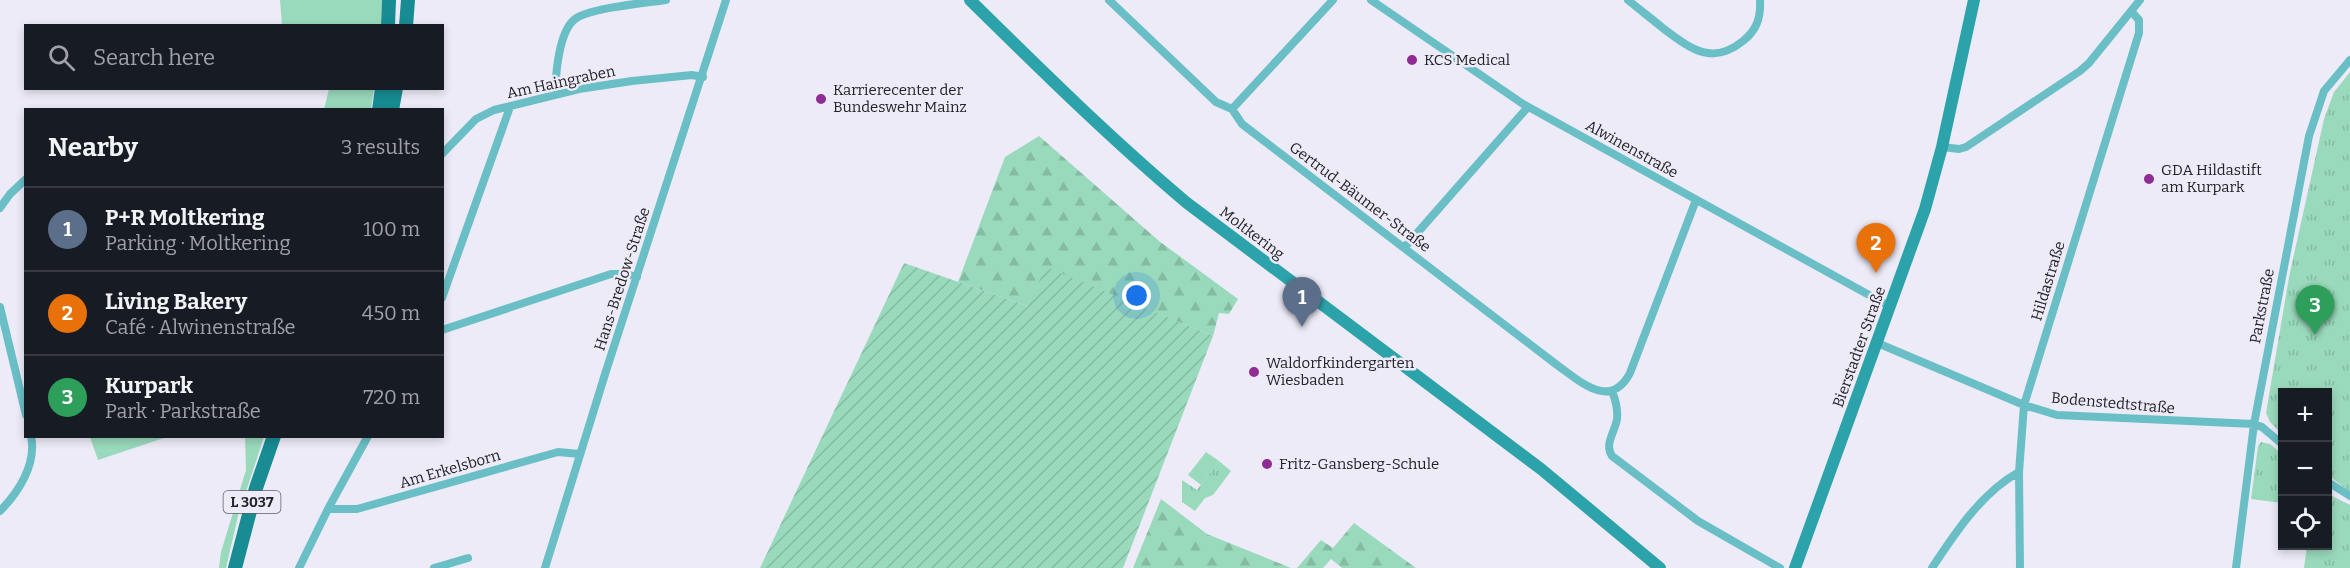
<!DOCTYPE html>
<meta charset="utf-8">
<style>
body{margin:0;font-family:Bitter,serif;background:#20242c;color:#f1f3f6}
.controls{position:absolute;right:18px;bottom:18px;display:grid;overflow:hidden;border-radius:0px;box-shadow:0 3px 9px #0003}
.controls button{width:54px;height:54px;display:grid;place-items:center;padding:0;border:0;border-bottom:2px solid #363941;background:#171b24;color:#f1f3f6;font:30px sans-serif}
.you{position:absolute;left:1137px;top:296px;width:21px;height:21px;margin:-15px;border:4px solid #fff;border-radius:50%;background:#1a73e8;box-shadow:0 0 0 9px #1a73e833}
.badge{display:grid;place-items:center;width:39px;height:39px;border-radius:50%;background:#0b8043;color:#fff;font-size:20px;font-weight:700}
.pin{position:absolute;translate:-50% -50px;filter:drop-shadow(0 2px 3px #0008)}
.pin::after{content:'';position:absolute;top:32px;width:21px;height:18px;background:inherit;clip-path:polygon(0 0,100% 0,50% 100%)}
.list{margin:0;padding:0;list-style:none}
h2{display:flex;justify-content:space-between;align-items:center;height:78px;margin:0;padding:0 24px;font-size:26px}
h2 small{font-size:20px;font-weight:400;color:#9ea1a6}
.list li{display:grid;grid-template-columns:39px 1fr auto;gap:18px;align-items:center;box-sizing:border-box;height:84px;padding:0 24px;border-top:2px solid #363941}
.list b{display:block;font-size:22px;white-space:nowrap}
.list p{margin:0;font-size:20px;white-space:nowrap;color:#9ea1a6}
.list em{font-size:20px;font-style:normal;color:#9ea1a6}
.icon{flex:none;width:33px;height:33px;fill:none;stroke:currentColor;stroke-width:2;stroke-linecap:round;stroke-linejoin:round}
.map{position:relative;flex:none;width:2350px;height:568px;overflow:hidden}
.search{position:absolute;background:#171b24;box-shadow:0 3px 9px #0003;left:24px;top:24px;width:420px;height:66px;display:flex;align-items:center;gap:15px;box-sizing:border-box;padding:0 21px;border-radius:0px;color:#9ea1a6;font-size:22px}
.panel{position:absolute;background:#171b24;box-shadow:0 3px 9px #0003;left:24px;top:108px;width:420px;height:330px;border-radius:0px}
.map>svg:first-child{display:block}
.grass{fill:#9adabc}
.forest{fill:url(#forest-firs)}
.park{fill:url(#park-tufts)}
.garden{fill:url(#garden-furrows)}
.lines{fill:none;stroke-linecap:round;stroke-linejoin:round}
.street{stroke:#6abfc6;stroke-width:8}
.secondary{stroke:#2ca3ab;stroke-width:12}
.primary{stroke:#178c93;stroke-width:14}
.poi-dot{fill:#8f2b92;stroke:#edebf7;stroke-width:2}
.labels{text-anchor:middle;stroke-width:5;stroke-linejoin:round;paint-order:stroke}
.shield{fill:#edebf7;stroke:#605e65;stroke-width:1.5}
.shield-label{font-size:14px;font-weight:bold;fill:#232226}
.poi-label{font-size:15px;fill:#232226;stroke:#edebf7;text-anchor:start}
.street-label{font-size:15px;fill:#232226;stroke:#edebf7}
</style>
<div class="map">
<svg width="2350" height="568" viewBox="0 0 2350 568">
<defs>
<pattern id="forest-firs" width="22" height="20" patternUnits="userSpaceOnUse" patternTransform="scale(1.5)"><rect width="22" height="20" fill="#9adabc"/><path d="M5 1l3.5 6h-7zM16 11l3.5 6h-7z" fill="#84bba1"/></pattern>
<pattern id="park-tufts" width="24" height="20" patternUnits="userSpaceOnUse" patternTransform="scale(1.5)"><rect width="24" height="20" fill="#9adabc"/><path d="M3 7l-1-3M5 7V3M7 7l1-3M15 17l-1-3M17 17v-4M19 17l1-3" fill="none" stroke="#84bba1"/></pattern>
<pattern id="garden-furrows" width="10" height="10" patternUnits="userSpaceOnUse" patternTransform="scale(1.5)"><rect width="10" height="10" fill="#9adabc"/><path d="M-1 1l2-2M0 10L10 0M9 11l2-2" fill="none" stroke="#84bba1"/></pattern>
</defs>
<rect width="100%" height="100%" fill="#edebf7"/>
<path class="grass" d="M280,0H382L381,25H282Z
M329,89H374L371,109H324Z
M90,437V436L167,437L98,460Z
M245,437H264L238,516L226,568H219L221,552L246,470Z
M1206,452L1219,461L1201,485L1188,475Z"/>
<path class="forest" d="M1039,136L1159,241L1238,299L1229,314L1219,313L1213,336L1046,268L1027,306L958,282L1005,157Z
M1161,499L1207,534L1291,568H1133Z
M1354,523L1416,568H1342L1331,559L1323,568H1297L1321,540L1333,548Z"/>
<path class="park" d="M2350,72V492L2328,475V392H2282V434L2270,422L2266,413L2289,277L2324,119L2334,92Z
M2261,442L2270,444L2282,454V503L2251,499L2258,446Z
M1219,461L1231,471L1213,495L1205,498L1195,511L1182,502V480L1197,490Z
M2328,494L2350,505V568H2304L2307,546H2328Z"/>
<path class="garden" d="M904,263L1027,306L1046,267L1213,336L1123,568H760Z"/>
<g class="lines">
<path class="street" d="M1109,0L1216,102L1232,109L1242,124L1557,365C1580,381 1610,411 1630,373L1696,200
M1371,0L1523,104L1889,306
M1628,0C1640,10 1652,19 1664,29C1691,49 1712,66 1743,41C1757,30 1761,17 1760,0
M556,94C555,75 559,31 575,19C589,8 645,3 666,0
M1232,109L1333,0
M1942,147L1959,149L1966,147L2080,71L2089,63L2140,0
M442,154L476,119L494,110L579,89L632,81L692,75L703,77
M0,208L10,194L26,179
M1404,248L1528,107
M442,298L510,107
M0,307L26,415
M442,330L611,274H626L637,277
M1875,342L2024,405L2057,415L2254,424L2262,427L2282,444
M1612,391C1616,401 1618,409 1617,419C1615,432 1604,444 1612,456L1698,521L1780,568
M2328,482L2350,496
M328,509H357L558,452L580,454
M0,511C18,493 37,464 31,436
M299,568L328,509L368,436
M434,568L468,558
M545,568L606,371L726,0
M1932,568C1955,533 1982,492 2019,472
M2020,568L2019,472L2024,405L2139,33V20L2131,11
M2236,568L2254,424L2309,136L2324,91L2350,60"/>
<path class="secondary" d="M970,0C1041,70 1111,139 1187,203L1541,469L1660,568
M1795,568L1925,209L1942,147L1974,0"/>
<path class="primary" d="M388,26L389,0
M406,26L408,0
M379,110L382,88
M392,110L396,88
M235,568L256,488L274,436"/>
</g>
<g class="poi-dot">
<circle cx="1412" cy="60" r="6"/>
<circle cx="821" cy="99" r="6"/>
<circle cx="2149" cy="179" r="6"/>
<circle cx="1254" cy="372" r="6"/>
<circle cx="1267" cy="464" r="6"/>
</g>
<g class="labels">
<rect class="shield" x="223.5" y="491" width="57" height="22" rx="4.5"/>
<g class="shield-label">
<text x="252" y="507">L 3037</text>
</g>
<g class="poi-label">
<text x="1424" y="65">KCS Medical</text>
<text x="833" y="95">Karrierecenter der<tspan x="833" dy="17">Bundeswehr Mainz</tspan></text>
<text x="2161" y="175">GDA Hildastift<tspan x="2161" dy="17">am Kurpark</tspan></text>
<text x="1266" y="368">Waldorfkindergarten<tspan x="1266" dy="17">Wiesbaden</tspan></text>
<text x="1279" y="469">Fritz-Gansberg-Schule</text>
</g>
<g class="street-label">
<text transform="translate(561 82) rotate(-12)" y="5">Am Haingraben</text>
<text transform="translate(1632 149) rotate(29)" y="5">Alwinenstraße</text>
<text transform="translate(1360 197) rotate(37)" y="5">Gertrud-Bäumer-Straße</text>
<text transform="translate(1252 233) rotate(37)" y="5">Moltkering</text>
<text transform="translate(622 279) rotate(-72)" y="5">Hans-Bredow-Straße</text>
<text transform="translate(2048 281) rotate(-73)" y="5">Hildastraße</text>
<text transform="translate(2262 306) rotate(-79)" y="5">Parkstraße</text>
<text transform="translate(1859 347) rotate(-70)" y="5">Bierstadter Straße</text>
<text transform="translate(2113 403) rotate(5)" y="5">Bodenstedtstraße</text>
<text transform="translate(450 469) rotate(-16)" y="5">Am Erkelsborn</text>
</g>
</g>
</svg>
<div class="controls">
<button>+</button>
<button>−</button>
<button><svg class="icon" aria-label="locate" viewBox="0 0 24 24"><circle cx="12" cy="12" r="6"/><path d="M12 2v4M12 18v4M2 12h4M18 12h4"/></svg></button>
</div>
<div class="you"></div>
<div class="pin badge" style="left:1302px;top:327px;background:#5c6f8a">1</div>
<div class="pin badge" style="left:1876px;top:273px;background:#e8710a">2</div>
<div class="pin badge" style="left:2315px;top:335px;background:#2e9e5b">3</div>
<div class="search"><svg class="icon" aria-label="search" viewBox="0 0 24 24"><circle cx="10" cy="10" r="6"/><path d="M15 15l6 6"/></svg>Search here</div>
<section class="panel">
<h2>Nearby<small>3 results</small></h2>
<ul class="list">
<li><span class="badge" style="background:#5c6f8a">1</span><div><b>P+R Moltkering</b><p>Parking · Moltkering</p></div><em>100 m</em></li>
<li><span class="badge" style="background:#e8710a">2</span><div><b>Living Bakery</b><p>Café · Alwinenstraße</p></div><em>450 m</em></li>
<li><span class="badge" style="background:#2e9e5b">3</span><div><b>Kurpark</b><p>Park · Parkstraße</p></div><em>720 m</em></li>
</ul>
</section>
</div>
